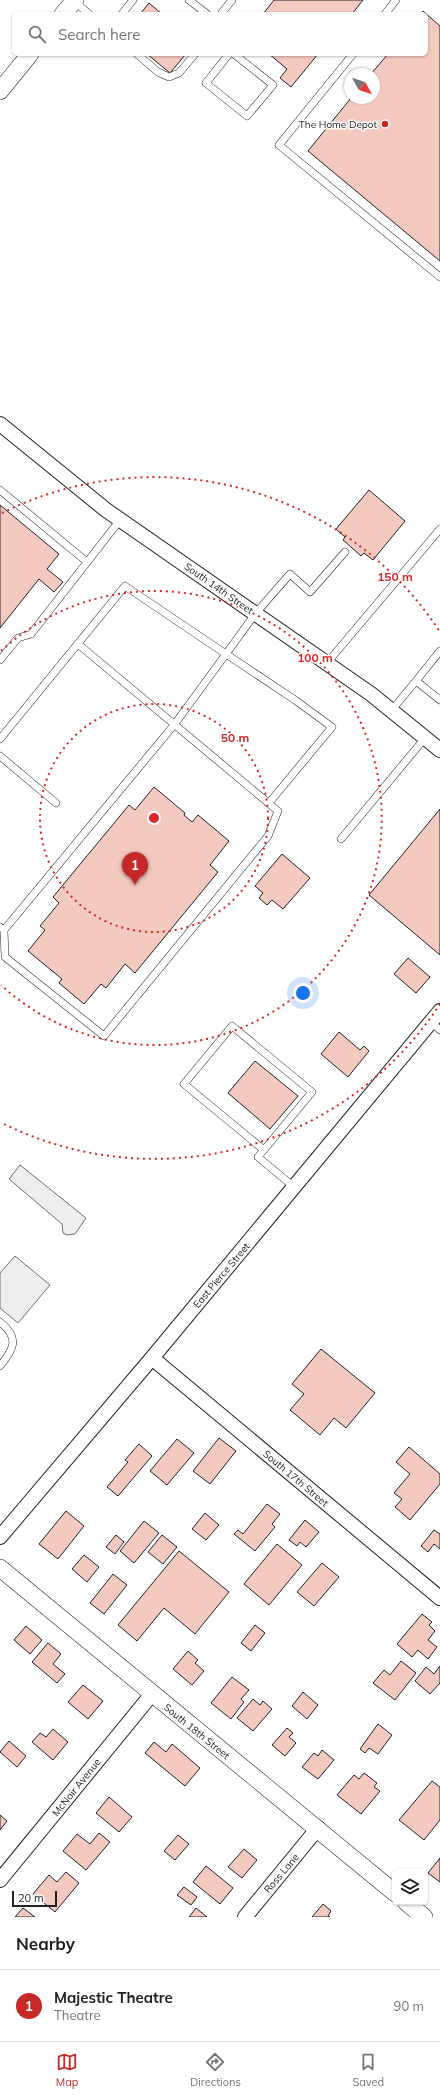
<!DOCTYPE html>
<style>
body{margin:0;font-family:Mulish,sans-serif;background:#f6f6f6;color:#202124}
.controls{position:absolute;right:12px;bottom:12px;display:grid;overflow:hidden;border-radius:6px;box-shadow:0 1px 3px #0004}
.controls button{width:36px;height:36px;display:grid;place-items:center;padding:0;border:0;border-bottom:1px solid #e0e0e0;background:#fff;color:#202124;font:20px sans-serif}
.compass{position:absolute;left:344px;top:68px;width:36px;height:36px;border-radius:50%;background:#fff;box-shadow:0 1px 3px #0004;rotate:129deg}
.scale{position:absolute;left:12px;bottom:10px;width:45px;box-sizing:border-box;padding-left:4px;border:2px solid #222;border-top:0;font-size:11px;line-height:14px;white-space:nowrap;color:#222;-webkit-text-stroke:3px #fff;paint-order:stroke}
.you{position:absolute;left:303px;top:993px;width:14px;height:14px;margin:-10px;border:3px solid #fff;border-radius:50%;background:#1a73e8;box-shadow:0 0 0 6px #1a73e833}
.badge{display:grid;place-items:center;width:26px;height:26px;border-radius:50%;background:#c62828;color:#fff;font-size:13px;font-weight:700}
.pin{position:absolute;translate:-50% -33px;filter:drop-shadow(0 1px 2px #0008)}
.pin::after{content:'';position:absolute;top:21px;width:14px;height:12px;background:inherit;clip-path:polygon(0 0,100% 0,50% 100%)}
.list{margin:0;padding:0;list-style:none}
h2{display:flex;justify-content:space-between;align-items:center;height:52px;margin:0;padding:0 16px;font-size:17px}
h2 small{font-size:13px;font-weight:400;color:#757577}
.list li{display:grid;grid-template-columns:26px 1fr auto;gap:12px;align-items:center;box-sizing:border-box;height:72px;padding:0 16px;border-top:1px solid #e0e0e0}
.list b{display:block;font-size:15px;white-space:nowrap}
.list p{margin:0;font-size:13px;white-space:nowrap;color:#757577}
.list em{font-size:13px;font-style:normal;color:#757577}
.icon{flex:none;width:22px;height:22px;fill:none;stroke:currentColor;stroke-width:2;stroke-linecap:round;stroke-linejoin:round}
.map{position:relative;flex:none;width:440px;height:1917px;overflow:hidden}
.search{position:absolute;background:#fff;box-shadow:0 1px 3px #0004;left:12px;right:12px;top:12px;height:44px;display:flex;align-items:center;gap:10px;box-sizing:border-box;padding:0 14px;border-radius:6px;color:#757577;font-size:15px}
.sheet{height:124px;background:#fff}
nav{display:flex;justify-content:space-around;align-items:center;box-sizing:border-box;height:56px;border-top:1px solid #e0e0e0;background:#fff;font-size:11px;color:#757577}
nav a{display:grid;justify-items:center;gap:2px}
nav .on{color:#c62828}
.map>svg:first-child{display:block}
.green{fill:#eee;stroke:#6f6f6f}
.building{fill:#f3c9c0;stroke:#222}
.lines{fill:none;stroke-linecap:round;stroke-linejoin:round}
.service-casing{stroke:#222;stroke-width:8}
.minor-casing{stroke:#222;stroke-width:16}
.tertiary-casing{stroke:#222;stroke-width:18}
.service{stroke:#fff;stroke-width:7}
.minor{stroke:#fff;stroke-width:14}
.tertiary{stroke:#fff;stroke-width:17}
.ring{fill:none;stroke:#d62828;stroke-width:2;stroke-dasharray:2 4}
.poi-dot{fill:#c62828;stroke:#fff;stroke-width:1.5}
.labels{text-anchor:middle;stroke-width:3;stroke-linejoin:round;paint-order:stroke}
.poi-label{font-size:10px;fill:#222;stroke:#fff;text-anchor:end}
.street-label{font-size:10px;fill:#222;stroke:#fff}
.centre{fill:#d62828;stroke:#fff;stroke-width:2}
.ring-label{font-size:12px;text-anchor:middle;font-weight:bold;fill:#d62828;stroke:#fff;stroke-width:3;stroke-linejoin:round;paint-order:stroke}
</style>
<div class="map">
<svg width="440" height="1917" viewBox="0 0 440 1917">
<rect width="100%" height="100%" fill="#fff"/>
<path class="green" d="M20,1165L86,1218L75,1234L67,1235L63,1233L62,1224L9,1179Z
M15,1256L50,1285L18,1323L0,1308V1273Z"/>
<path class="building" d="M274,0H363L352,14H263Z
M149,3L162,14H140Z
M423,11L440,26V261L308,151L351,98H374V74H371L388,54H426V14H421Z
M147,54H186L170,73Z
M269,54H318L291,87L280,78L287,69Z
M369,490L405,521L373,560L364,553L361,556L343,540L345,537L336,529Z
M0,505L59,554L47,569L63,582L54,592L39,579L0,628Z
M154,787L185,813L184,815L192,822L198,815L229,841L210,865L218,872L135,973L125,964L106,988L101,984L84,1004L59,983L62,979L28,951L45,930L40,926L59,903L53,897L129,805L135,810Z
M440,809V955L369,895Z
M282,854L310,878L283,909L272,900L267,905L259,898L263,893L255,886Z
M408,958L430,977L416,993L394,974Z
M339,1032L360,1050L364,1046L369,1051L348,1077L321,1054Z
M255,1061L298,1096L270,1129L228,1093Z
M321,1349L375,1393L346,1428L334,1418L320,1435L290,1410L304,1394L292,1384Z
M219,1438L236,1451L210,1484L193,1471Z
M177,1439L194,1453L167,1485L150,1471Z
M139,1444L152,1456L118,1496L107,1487L128,1462L125,1460Z
M409,1447L440,1474V1484L410,1520L395,1507L402,1499L394,1493L410,1474L396,1462Z
M267,1504L280,1514L272,1524L275,1527L255,1551L234,1534L238,1530L243,1534Z
M66,1511L84,1526L58,1559L39,1544Z
M205,1513L219,1525L206,1540L192,1529Z
M305,1520L319,1532L306,1547L300,1542L297,1546L289,1540Z
M144,1521L159,1533L134,1563L120,1551Z
M434,1530L440,1534V1549L434,1544L428,1552L421,1546Z
M116,1535L124,1542L115,1554L106,1547Z
M162,1535L177,1547L163,1564L148,1552Z
M277,1544L302,1565L269,1605L244,1584Z
M179,1551L229,1592L195,1634L164,1608L137,1641L118,1625Z
M84,1555L99,1567L87,1582L72,1569Z
M322,1563L339,1577L314,1606L297,1592Z
M113,1574L127,1585L104,1614L90,1603Z
M422,1614L432,1622L429,1625L435,1631L428,1640L437,1647L428,1659L418,1650L412,1657L397,1644Z
M255,1625L265,1633L251,1651L241,1643Z
M26,1626L42,1640L30,1654L14,1640Z
M48,1643L61,1654L53,1664L65,1674L57,1683L32,1662Z
M188,1651L198,1660L195,1663L204,1671L192,1685L173,1669Z
M401,1661L416,1673L395,1700L373,1683L384,1670L390,1675Z
M440,1666V1683L430,1694L415,1681L426,1667L434,1674Z
M232,1677L249,1690L241,1699L244,1702L231,1719L211,1703Z
M83,1685L103,1701L88,1719L68,1702Z
M303,1692L318,1705L307,1719L292,1706Z
M253,1699L260,1705L263,1701L272,1709L253,1731L237,1718Z
M378,1724L392,1735L378,1754L369,1748L365,1753L360,1749Z
M287,1728L293,1733L289,1737L296,1743L285,1756L272,1745Z
M53,1729L68,1742L53,1760L32,1742L40,1733L46,1737Z
M9,1741L26,1756L17,1767L0,1752Z
M154,1742L166,1752L172,1744L200,1768L185,1786L145,1753Z
M322,1750L334,1760L318,1779L302,1767L314,1753L318,1756Z
M364,1773L377,1783L374,1787L380,1791L361,1814L337,1795L354,1775L359,1779Z
M432,1781L440,1787V1820L424,1840L399,1820Z
M109,1797L132,1817L119,1832L96,1813Z
M0,1815L7,1821L0,1830Z
M99,1833L110,1842L86,1870L63,1851L77,1834L90,1844Z
M178,1835L189,1844L175,1860L164,1851Z
M244,1849L257,1860L242,1878L228,1867Z
M440,1858V1882L428,1873Z
M206,1866L233,1888L220,1904L193,1882Z
M66,1872L79,1883L55,1912L33,1894L49,1875L57,1882Z
M184,1887L197,1897L191,1905L177,1895Z
M323,1904L331,1911L328,1916L330,1917H312Z
M23,1908L35,1917H15Z
M196,1908L207,1917H189Z"/>
<g class="lines">
<defs>
<path id="service" d="M189,0L207,14
M74,1L89,14
M122,14L133,0
M221,14L232,0
M385,14L396,0
M137,54L158,72L169,77L179,73L195,54
M229,54L206,83L247,116L273,85L234,54
M353,54L279,145L440,277
M0,490L87,562
M0,660L18,638L31,634L120,520
M327,663L440,529
M416,681L440,651
M391,711L416,681L440,700
M0,739L125,586L226,654L174,725L4,930
M0,756L56,803
M269,803L332,727L295,700L226,654L255,614L290,574L310,592L345,552
M341,839L425,738
M0,927L4,930L5,957L104,1036L268,836L278,811L78,644
M431,1022L440,1030
M264,1150L184,1084L232,1026L312,1092L258,1157L294,1187
M0,1322C20,1338 14,1349 0,1366"/>
<path id="minor" d="M0,424L106,510L371,694L440,750
M152,1358L440,1598
M0,1537L152,1358L440,1011
M0,1880L152,1694
M245,1917L318,1828"/>
<path id="tertiary" d="M63,14L75,0
M0,91L30,54
M0,1568L395,1893
M406,1902L424,1917"/>
</defs>
<use href="#service" class="service-casing"/>
<use href="#minor" class="minor-casing"/>
<use href="#tertiary" class="tertiary-casing"/>
<use href="#service" class="service"/>
<use href="#minor" class="minor"/>
<use href="#tertiary" class="tertiary"/>
</g>
<g class="ring">
<circle cx="154" cy="818" r="114"/>
<path d="M1 651A227 227 0 1 1 1 985"/>
<path d="M440 1004A341 341 0 0 1 2 1123M2 513A341 341 0 0 1 440 632"/>
</g>
<circle class="poi-dot" cx="385" cy="124" r="4"/>
<g class="labels">
<g class="poi-label">
<text x="377" y="128">The Home Depot</text>
</g>
<g class="street-label">
<text transform="translate(219 588) rotate(35)" y="4">South 14th Street</text>
<text transform="translate(221 1275) rotate(-50)" y="4">East Pierce Street</text>
<text transform="translate(296 1478) rotate(40)" y="4">South 17th Street</text>
<text transform="translate(197 1731) rotate(39)" y="4">South 18th Street</text>
<text transform="translate(76 1787) rotate(-51)" y="4">McNair Avenue</text>
<text transform="translate(281 1873) rotate(-50)" y="4">Ross Lane</text>
</g>
</g>
<circle cx="154" cy="818" r="6" class="centre"/>
<g class="ring-label">
<text x="395" y="581">150 m</text>
<text x="315" y="662">100 m</text>
<text x="235" y="742">50 m</text>
</g>
</svg>
<div class="controls">
<button><svg class="icon" aria-label="layers" viewBox="0 0 24 24"><path d="M12 4l9 5-9 5-9-5zM3 14l9 5 9-5"/></svg></button>
</div>
<svg class="compass" viewBox="-18 -18 36 36"><path d="M0-13l5 13h-10z" fill="#e53935"/><path d="M0 13l5-13h-10z" fill="#757577"/></svg>
<div class="scale">20 m</div>
<div class="you"></div>
<div class="pin badge" style="left:135px;top:885px">1</div>
<div class="search"><svg class="icon" aria-label="search" viewBox="0 0 24 24"><circle cx="10" cy="10" r="6"/><path d="M15 15l6 6"/></svg>Search here</div>
</div>
<section class="sheet">
<h2>Nearby<small></small></h2>
<ul class="list">
<li><span class="badge">1</span><div><b>Majestic Theatre</b><p>Theatre</p></div><em>90 m</em></li>
</ul>
</section>
<nav>
<a class="on"><svg class="icon" aria-label="map" viewBox="0 0 24 24"><path d="M3 6l6-2 6 2 6-2v14l-6 2-6-2-6 2zM9 4v14M15 6v14"/></svg>Map</a>
<a><svg class="icon" aria-label="directions" viewBox="0 0 24 24"><path d="M12 3l9 9-9 9-9-9zM9 14v-3h6M13 9l2 2-2 2"/></svg>Directions</a>
<a><svg class="icon" aria-label="saved" viewBox="0 0 24 24"><path d="M7 4h10v16l-5-4-5 4z"/></svg>Saved</a>
</nav>
